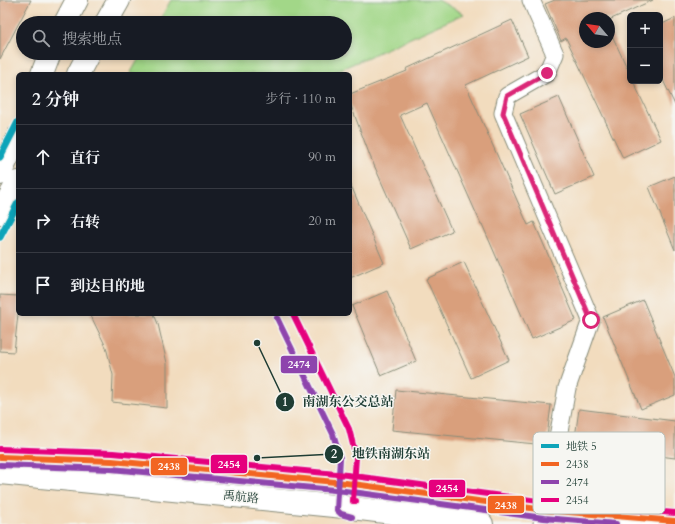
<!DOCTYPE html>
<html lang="zh">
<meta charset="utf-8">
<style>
body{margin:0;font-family:Cardo,"Noto Serif SC",serif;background:#242831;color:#f1f3f6}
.controls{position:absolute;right:12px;top:12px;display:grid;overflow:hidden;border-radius:6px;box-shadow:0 2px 6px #0003}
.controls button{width:36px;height:36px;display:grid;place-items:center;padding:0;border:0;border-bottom:1px solid #363941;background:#171b24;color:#f1f3f6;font:20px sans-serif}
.compass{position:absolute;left:579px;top:12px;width:36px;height:36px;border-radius:50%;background:#171b24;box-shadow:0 2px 6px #0003;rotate:299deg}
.stop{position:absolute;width:12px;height:12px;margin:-9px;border:3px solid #db2777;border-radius:50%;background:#fff}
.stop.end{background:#db2777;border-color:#fff;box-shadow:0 1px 4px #0008}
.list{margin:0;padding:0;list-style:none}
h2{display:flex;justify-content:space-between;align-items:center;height:52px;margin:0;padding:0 16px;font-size:17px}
h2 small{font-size:13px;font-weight:400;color:#9ea1a6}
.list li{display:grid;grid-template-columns:26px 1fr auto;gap:12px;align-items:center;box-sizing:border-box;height:64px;padding:0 16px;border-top:1px solid #363941}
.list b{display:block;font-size:15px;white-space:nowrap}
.list em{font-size:13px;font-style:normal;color:#9ea1a6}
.icon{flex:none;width:22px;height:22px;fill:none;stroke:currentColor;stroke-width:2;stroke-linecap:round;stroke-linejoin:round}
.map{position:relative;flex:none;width:675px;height:524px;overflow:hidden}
.search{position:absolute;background:#171b24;box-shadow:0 2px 6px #0003;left:16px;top:16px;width:336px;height:44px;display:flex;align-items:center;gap:10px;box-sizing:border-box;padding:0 14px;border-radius:22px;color:#9ea1a6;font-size:15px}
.panel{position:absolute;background:#171b24;box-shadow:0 2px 6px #0003;left:16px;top:72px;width:336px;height:244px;border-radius:6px}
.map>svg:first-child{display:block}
.green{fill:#a2d788;stroke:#608a5e}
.building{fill:#d99f7c}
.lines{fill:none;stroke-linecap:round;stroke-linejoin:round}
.minor-casing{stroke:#888c79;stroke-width:19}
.major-casing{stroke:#888c79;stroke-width:24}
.minor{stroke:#fff;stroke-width:17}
.major{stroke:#fff;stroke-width:22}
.bus-1-casing{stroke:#f6f6f2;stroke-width:9}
.bus-2-casing{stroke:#f6f6f2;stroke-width:9}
.bus-3-casing{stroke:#f6f6f2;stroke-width:9}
.bus-1{stroke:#f26522;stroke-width:6}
.bus-2{stroke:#8e44ad;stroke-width:6}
.bus-3{stroke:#e5007d;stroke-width:6}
.metro-1-casing{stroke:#f6f6f2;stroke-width:10}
.metro-1{stroke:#0fa4b9;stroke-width:7}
.route{stroke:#db2777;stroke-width:5}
.labels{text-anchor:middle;stroke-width:3;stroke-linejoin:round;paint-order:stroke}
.street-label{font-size:12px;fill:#1f3d34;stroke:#f6f6f2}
.key{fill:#f6f6f2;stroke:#b6beb9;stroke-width:1}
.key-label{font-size:11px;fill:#1f3d34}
.leader{fill:none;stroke:#1f3d34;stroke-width:1.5}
.callout-dot{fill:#1f3d34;stroke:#f6f6f2;stroke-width:1.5}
.mark-label{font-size:12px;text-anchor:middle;font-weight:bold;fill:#fff}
.callout-label{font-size:13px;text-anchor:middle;font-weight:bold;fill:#1f3d34;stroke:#f6f6f2;stroke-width:3;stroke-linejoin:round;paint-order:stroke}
.line-badge{stroke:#f6f6f2;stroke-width:1.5}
.badge-label{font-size:11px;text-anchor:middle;font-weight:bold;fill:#fff}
</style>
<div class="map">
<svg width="675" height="524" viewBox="0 0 675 524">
<rect width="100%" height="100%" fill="#f6f6f2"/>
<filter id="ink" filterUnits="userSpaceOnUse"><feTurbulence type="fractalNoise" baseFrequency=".025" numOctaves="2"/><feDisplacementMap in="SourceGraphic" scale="8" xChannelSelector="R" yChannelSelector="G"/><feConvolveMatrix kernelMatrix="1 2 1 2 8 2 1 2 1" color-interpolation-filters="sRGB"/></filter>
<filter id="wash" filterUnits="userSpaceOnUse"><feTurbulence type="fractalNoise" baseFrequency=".012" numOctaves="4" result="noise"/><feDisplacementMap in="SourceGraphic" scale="16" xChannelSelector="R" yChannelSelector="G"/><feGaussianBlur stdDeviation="0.9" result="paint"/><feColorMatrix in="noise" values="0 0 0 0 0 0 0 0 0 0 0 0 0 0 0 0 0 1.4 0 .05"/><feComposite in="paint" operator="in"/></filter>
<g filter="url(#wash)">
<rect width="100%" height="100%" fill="#f2dcbe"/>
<path class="green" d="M171,0H438L464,14L330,74H130L142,53H345V23H158Z"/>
<g id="blocks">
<path class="building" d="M0,0H31L0,59Z
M555,0H653L609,20V18H585V42H609V29L630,74V81H633L661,140L623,158L566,38L561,41L545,4Z
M675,18V105L660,74V25Z
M512,20L528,56L466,85L528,225L534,222L576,320L532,339L482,224H481L427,103L400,115L452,231L411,249L370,156L350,103V94L407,71L406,69Z
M559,97L594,177L555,194L520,114Z
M675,176V250L649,187Z
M350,183L384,263L350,278Z
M464,262L509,360L471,378L426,279Z
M387,291L416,361L381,376L352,306Z
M0,295L18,296V314L14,352L0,351Z
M643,300L675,377V395L641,409L603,317Z
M90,314H154L158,324L167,363V408L112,402L113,375L106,347Z
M396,390L551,405L546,445L392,430Z
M579,409L675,421V458L574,445Z"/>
</g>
</g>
<g filter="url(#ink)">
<use href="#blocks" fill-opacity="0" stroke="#888c79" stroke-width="1"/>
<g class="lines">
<defs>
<path id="minor" d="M531,0L555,54L547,73L507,96L503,113L591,320L567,388L542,524"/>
<path id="major" d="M65,23L77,0
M106,23L119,0
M42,74L50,53
M78,74L89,53
M0,174L18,136
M0,213L18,182
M0,457L112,461L346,483L545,510L675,521
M0,473L344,507L482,524"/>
</defs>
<use href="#minor" class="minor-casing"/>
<use href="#major" class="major-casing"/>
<use href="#minor" class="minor"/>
<use href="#major" class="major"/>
<defs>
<path id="bus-1" d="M0,457L112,461L346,483L545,510L675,521"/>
<path id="bus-2" d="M277,318L333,434L340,458L337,510L341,514L352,517
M0,465L111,469L345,491L544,518L616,524"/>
<path id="bus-3" d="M293,314L349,429L356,457L353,501H356
M0,449L113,453L347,475L546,502L675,513"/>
</defs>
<use href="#bus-1" class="bus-1-casing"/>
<use href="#bus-2" class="bus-2-casing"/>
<use href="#bus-3" class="bus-3-casing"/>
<use href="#bus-1" class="bus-1"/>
<use href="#bus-2" class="bus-2"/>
<use href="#bus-3" class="bus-3"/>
<defs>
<path id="metro-1" d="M0,157L18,122
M0,237L18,203"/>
</defs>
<use href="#metro-1" class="metro-1-casing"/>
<use href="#metro-1" class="metro-1"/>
</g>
</g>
<g class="lines" filter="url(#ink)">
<path class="route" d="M547,73L507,96L503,113L591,320"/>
</g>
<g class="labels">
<g class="street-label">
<text transform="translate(241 497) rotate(6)" y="4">禹航路</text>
</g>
</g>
<rect x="533" y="432" width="132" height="82" rx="6" class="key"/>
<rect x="541" y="444" width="18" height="4" fill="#0fa4b9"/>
<rect x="541" y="462" width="18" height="4" fill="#f26522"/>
<rect x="541" y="480" width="18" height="4" fill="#8e44ad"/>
<rect x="541" y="498" width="18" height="4" fill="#e5007d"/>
<g class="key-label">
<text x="566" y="450">地铁 5</text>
<text x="566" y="468">2438</text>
<text x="566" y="486">2474</text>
<text x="566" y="504">2454</text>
</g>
<path class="leader" d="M257 343L285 402M257 458L334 454"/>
<g class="callout-dot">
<circle cx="257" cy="343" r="4"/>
<circle cx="257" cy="458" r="4"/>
<circle cx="285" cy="402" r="10"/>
<circle cx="334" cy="454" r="10"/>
</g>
<g class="mark-label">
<text x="285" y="406">1</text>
<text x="334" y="458">2</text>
</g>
<g class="callout-label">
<text x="348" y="406">南湖东公交总站</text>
<text x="391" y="458">地铁南湖东站</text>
</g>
<g class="line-badge">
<rect x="280" y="355" width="38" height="19" rx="4" fill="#8e44ad"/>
<rect x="210" y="454" width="38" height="20" rx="4" fill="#e5007d"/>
<rect x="150" y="457" width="38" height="19" rx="4" fill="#f26522"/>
<rect x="428" y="479" width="38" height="19" rx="4" fill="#e5007d"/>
<rect x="487" y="495" width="38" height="19" rx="4" fill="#f26522"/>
</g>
<g class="badge-label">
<text x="299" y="368">2474</text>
<text x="229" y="468">2454</text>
<text x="169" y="470">2438</text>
<text x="447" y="492">2454</text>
<text x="506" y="509">2438</text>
</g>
</svg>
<div class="controls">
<button>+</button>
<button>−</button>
</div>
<svg class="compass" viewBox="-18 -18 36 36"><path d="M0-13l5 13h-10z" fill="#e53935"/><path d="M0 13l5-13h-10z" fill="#9ea1a6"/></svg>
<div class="stop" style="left:591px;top:320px"></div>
<div class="stop end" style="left:547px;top:73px"></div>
<div class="search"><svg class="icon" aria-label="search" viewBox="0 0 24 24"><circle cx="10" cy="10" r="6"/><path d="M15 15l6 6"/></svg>搜索地点</div>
<section class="panel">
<h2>2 分钟<small>步行 · 110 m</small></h2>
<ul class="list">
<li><svg class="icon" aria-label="ahead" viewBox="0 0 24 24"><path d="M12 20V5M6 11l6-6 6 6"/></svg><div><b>直行</b></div><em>90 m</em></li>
<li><svg class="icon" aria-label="right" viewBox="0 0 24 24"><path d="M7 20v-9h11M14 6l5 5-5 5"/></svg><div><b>右转</b></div><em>20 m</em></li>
<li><svg class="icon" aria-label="arrive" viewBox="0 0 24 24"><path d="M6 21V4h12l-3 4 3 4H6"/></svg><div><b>到达目的地</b></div></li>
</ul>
</section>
</div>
